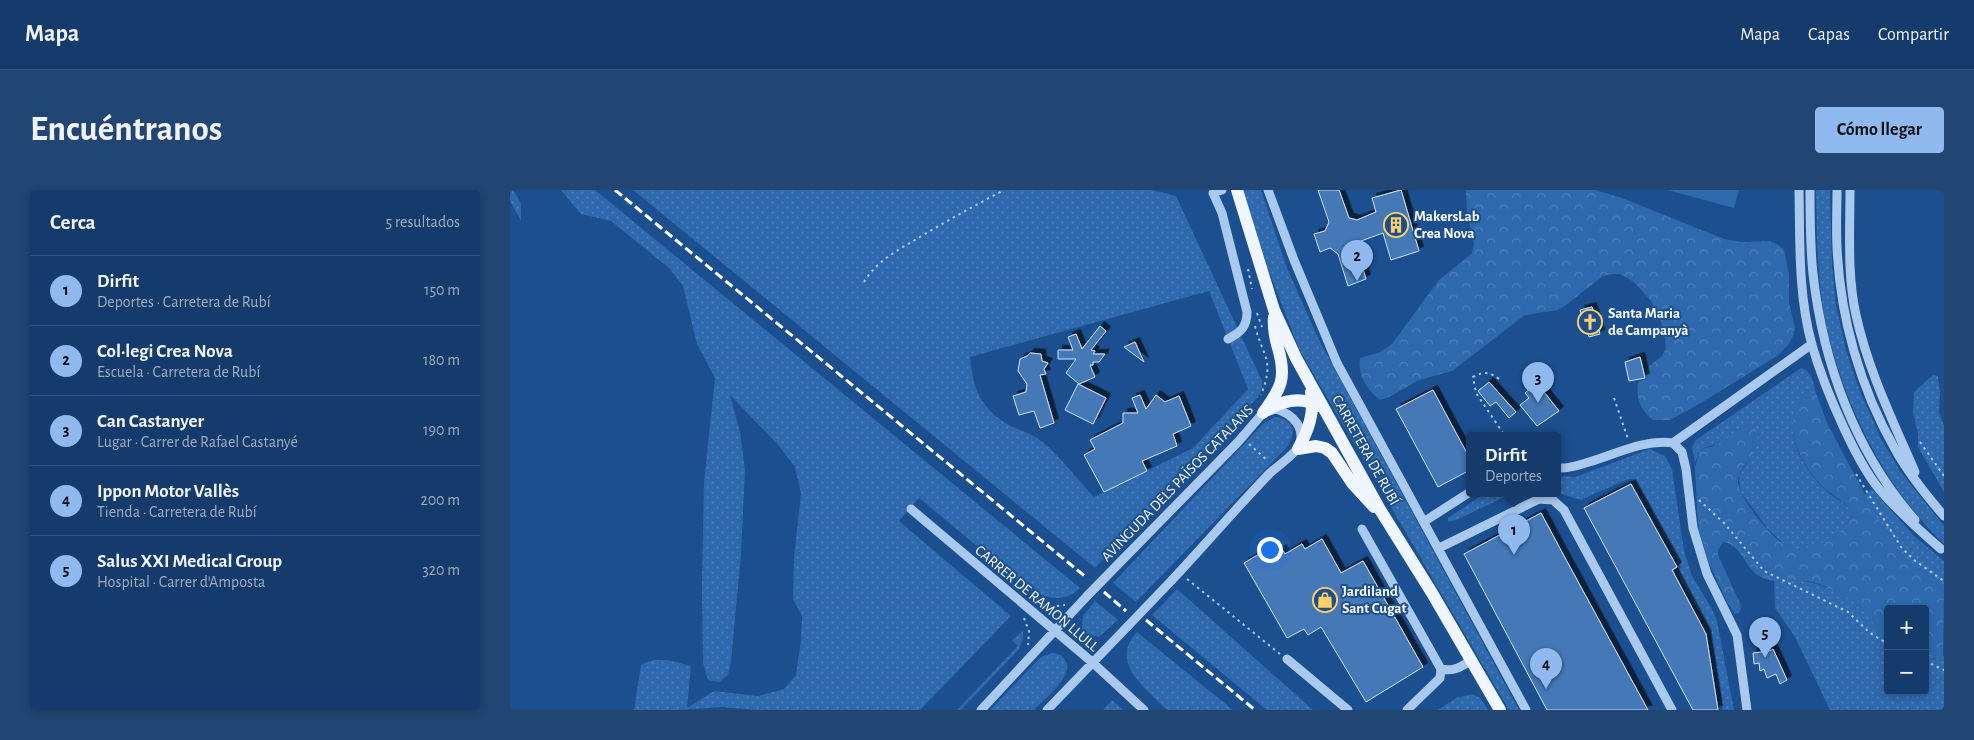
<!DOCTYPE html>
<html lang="es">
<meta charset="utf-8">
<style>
body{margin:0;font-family:"Alegreya Sans",sans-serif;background:#214673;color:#f1f3f6}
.controls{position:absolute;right:15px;bottom:15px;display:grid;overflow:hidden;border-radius:5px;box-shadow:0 2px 8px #0003}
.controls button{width:45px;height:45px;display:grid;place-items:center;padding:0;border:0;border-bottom:1px solid #33557e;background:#143b6b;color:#f1f3f6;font:25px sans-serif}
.you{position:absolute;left:759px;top:359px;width:18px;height:18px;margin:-12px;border:4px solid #fff;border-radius:50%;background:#1a73e8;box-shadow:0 0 0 8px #1a73e833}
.badge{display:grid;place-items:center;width:32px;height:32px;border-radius:50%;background:#90b9f0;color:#111;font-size:16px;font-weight:700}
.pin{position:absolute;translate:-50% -41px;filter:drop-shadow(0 1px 2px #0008)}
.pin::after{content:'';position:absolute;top:26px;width:18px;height:15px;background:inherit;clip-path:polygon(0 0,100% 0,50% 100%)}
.popup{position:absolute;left:956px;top:242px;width:95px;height:65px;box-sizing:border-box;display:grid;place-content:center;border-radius:5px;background:#143b6b;filter:drop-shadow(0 1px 4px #0005);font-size:16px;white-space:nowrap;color:#9dadc1}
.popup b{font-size:19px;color:#f1f3f6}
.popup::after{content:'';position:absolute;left:50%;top:100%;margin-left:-10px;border:10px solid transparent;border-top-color:#143b6b}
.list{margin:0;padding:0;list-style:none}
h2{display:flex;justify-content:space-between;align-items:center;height:65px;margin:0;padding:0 20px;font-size:21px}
h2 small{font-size:16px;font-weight:400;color:#9dadc1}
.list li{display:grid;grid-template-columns:32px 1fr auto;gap:15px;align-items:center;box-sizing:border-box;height:70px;padding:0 20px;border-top:1px solid #33557e}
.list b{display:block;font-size:19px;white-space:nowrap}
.list p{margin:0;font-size:16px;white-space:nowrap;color:#9dadc1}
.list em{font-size:16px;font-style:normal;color:#9dadc1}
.map{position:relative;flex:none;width:1434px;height:520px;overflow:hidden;border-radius:5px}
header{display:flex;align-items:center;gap:30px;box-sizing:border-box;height:70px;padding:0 25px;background:#143b6b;border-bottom:1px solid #33557e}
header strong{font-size:24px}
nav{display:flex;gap:28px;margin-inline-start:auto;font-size:18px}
.intro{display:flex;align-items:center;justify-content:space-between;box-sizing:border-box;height:120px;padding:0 30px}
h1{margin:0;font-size:35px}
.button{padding:12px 22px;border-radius:5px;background:#90b9f0;color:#111;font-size:18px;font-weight:700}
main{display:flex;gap:30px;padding:0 30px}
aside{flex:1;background:#143b6b;border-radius:5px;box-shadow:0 2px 8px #0003}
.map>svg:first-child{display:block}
.grass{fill:url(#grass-dots);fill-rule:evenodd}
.forest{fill:url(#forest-crowns)}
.pitch{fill:#2e69ad}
.building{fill:#4478b7;stroke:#cfe3fa;filter:url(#shadow)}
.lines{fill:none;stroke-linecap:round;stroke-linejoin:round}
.path{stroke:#a9c9ee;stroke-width:2;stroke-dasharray:2.5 4;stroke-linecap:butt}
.minor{stroke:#a9c9ee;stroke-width:9}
.major{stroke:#f0f6ff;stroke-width:12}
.rail{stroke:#fff;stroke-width:3;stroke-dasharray:9 4;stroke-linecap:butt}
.minor-bridge{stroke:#a9c9ee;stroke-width:9}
.labels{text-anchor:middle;stroke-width:4;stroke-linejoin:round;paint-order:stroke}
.poi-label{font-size:15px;font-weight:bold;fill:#fff;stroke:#1b4f8f;text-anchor:start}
.street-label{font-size:15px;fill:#fff;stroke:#1b4f8f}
</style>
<header>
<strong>Mapa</strong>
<nav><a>Mapa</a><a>Capas</a><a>Compartir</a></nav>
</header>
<div class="intro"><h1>Encuéntranos</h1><a class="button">Cómo llegar</a></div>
<main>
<aside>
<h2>Cerca<small>5 resultados</small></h2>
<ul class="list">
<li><span class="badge">1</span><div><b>Dirfit</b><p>Deportes · Carretera de Rubí</p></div><em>150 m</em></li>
<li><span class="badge">2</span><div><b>Col·legi Crea Nova</b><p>Escuela · Carretera de Rubí</p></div><em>180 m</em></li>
<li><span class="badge">3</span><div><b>Can Castanyer</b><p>Lugar · Carrer de Rafael Castanyé</p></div><em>190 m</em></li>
<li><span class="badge">4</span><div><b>Ippon Motor Vallès</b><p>Tienda · Carretera de Rubí</p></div><em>200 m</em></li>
<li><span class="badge">5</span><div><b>Salus XXI Medical Group</b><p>Hospital · Carrer d'Amposta</p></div><em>320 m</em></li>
</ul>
</aside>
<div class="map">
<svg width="1434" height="520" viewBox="0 0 1434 520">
<defs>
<pattern id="grass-dots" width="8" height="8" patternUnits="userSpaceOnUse" patternTransform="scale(1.25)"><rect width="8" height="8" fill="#2e69ad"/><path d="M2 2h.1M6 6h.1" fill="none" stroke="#4d80b9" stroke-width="1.8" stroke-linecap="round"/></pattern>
<pattern id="forest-crowns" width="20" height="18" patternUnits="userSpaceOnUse" patternTransform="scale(1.25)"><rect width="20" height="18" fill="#2e69ad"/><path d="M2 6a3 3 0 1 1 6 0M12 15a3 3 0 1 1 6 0" fill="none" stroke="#4d80b9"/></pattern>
<filter id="shadow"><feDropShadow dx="4.5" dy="-4.5" stdDeviation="0" flood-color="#0009"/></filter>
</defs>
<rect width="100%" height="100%" fill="#1b4f8f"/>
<path class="grass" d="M0,0H3L11,14V31L0,11Z
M51,0H85L570,398C555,413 537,409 520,400L409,308L389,331L501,426L410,520H248L211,517L169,520H124L131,475C146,465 165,472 181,476L177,518L204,501L248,506L274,499L286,485L291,450L292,426L283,409L284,368L291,304L285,277L269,256L220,205L230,242L235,280L231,365L221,471L218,485L209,492L198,490L193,473L192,395L194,292L205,188L187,154L173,96L159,78L101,31L71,24Z
M123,0H642L666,6L752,191V199L748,207L585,378ZM699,101L738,199L683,258L584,307C569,291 548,264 531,251C522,244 511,241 501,236C471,220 463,199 460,167Z
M733,0H751L777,78L808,148L1009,520H999L789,159L757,76Z
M1306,0H1320L1322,76L1326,115L1336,160L1349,199L1371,249L1390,281L1434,336V354C1381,303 1343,232 1323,162C1307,110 1307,54 1306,0Z
M1291,178C1301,179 1304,194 1306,203C1296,204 1291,211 1287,220C1273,249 1298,285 1320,304C1328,310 1338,314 1342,324L1336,336L1320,350L1295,359H1286L1276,356L1257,338L1230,301L1229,285L1244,262C1227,259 1204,249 1189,261L1185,273L1182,257L1186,250Z
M1423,185L1428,186L1430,203L1429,222L1434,236V302L1408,257V244L1403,222L1404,202Z
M765,227C784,229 787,242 777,257L626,412L603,393L754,233Z
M1140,259L1155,266L1162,279L1174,361L1182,386L1202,419L1207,431L1224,520H1213L1200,440L1170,389L1168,383L1171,377L1126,291L1122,289L1116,290L1071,310L1048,303V286L1065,287Z
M1362,299L1404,346L1434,371V402C1420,383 1398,373 1382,356C1370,342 1363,321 1354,305Z
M974,304H1001L946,330L938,332V328Z
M1283,390C1308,392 1333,401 1351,418C1361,428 1366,440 1378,448V501H1415V468L1424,469L1434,466V520H1320L1285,447L1265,418L1264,391Z
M667,399L803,520H757L642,425Z
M585,411L608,430L589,447L576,444L572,439L573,426Z
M513,441V448L509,459L451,520H447L508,456L502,450Z
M627,442L723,520H657C637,499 598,473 627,442Z
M542,463C548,463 552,465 555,470C566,485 533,510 524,520H480L531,467Z
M962,504L970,508L978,520H928L946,508Z
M602,510L613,520H593Z"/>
<path class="forest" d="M956,0H1085L1112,8L1214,49L1231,52L1259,51L1267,54L1274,60L1279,85V112L1285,138L1283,146L1279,154L1267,166L1191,213L1160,230H1143C1130,219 1126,209 1128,192L1136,189L1138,177L1152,166L1156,158L1154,142L1149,126L1141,111L1124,92L1110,84H1102L1093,86L1056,115L1048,120L1015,125L942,181L909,190L879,207L870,210C857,200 847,184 850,168L868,163L882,154L928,91L962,63L964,54L957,22Z
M1301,203H1306L1317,233L1380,352L1393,366L1425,391L1434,402L1433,467L1419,469L1415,468V419H1378V448C1366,440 1361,429 1352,419C1342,409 1326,401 1312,395C1291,386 1267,397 1249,386C1235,378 1231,354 1213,352L1208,360V365L1230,413L1231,419L1229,423L1225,424L1218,414L1199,373L1188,339L1185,278L1189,261C1195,256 1202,258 1208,254C1221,248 1229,233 1244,236C1258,263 1228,272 1228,292C1229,308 1264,352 1279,357C1290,361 1299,357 1309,354C1326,349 1334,339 1342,324C1337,311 1320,305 1311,295C1289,272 1265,225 1301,203Z"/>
<path class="pitch" d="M1157,0H1229L1224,18Z"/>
<path class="building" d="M808,0H829L839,28L847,30L866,22L862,8L891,0L909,61L881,70L873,43L851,51L847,59L856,89L838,96L828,64L820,58L810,62L804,44L815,41L819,32Z
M1082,117L1090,144L1079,147L1070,120Z
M590,136L596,141L581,160L585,161L583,164H595L589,172H583V175H580L585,187L569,194L556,183L566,169H548V160H563L558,147L566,144L572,159Z
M625,152L634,172L614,157Z
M520,163L531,164L532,171L538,173L534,179L536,184L530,185L544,233L530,238L524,221L509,225L503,206L516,202L517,194L508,181L510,169L517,166Z
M1130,167L1135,188L1119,191L1115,172Z
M979,192L1006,222L999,228L986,212L980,216L968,201Z
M1027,193L1049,221L1027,236L1010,215L1019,208L1015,203Z
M568,194L596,208L583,234L555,220Z
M923,200L960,269V280L928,297L886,219Z
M630,205L636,219L646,205L655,212L669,206L681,236L663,244L667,256L632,271L637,281L594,302L574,265L585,259L580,250L613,233V223H628L622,208Z
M1121,294L1167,377L1162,380L1196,444L1208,520H1183L1074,318Z
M1031,323L1054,366L1138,520H1037L954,364Z
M812,349L831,383L853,371L913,477L856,512L811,437L798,445L794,439L777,448L734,373L751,363L755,370L772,359L775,364L792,354L795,359Z
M1259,452L1260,461L1263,459L1277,490L1270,494L1266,484L1257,488L1254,479L1250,481L1249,473L1244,474L1243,463L1252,462L1250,453Z"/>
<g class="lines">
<path class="path" d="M738,79L742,99
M354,92C367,70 390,59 410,47C438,30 466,15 494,0
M747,123L752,137
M745,136C753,168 765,169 751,205
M989,189C980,182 974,181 963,187L966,203L995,246
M1104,208L1118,249
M720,244L734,229
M1410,252L1434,286
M739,254L758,271
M1346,284L1391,357L1404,370L1434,391
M1189,310L1215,334L1254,381L1338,422L1360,443L1378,454
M677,389L770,464
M528,413L540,417L555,415
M514,428L519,441L518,455
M1415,471L1434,480"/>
<path class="minor" d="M712,0L703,3L712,23L737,122C737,137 731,142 718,149
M758,0L784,70L827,173L1016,520
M1289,0C1290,51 1288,105 1302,155C1310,183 1321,210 1333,236C1343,258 1354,280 1369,299C1388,321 1409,340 1431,359
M1300,0C1300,28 1300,56 1303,84C1313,173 1345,262 1405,330
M1327,0C1327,19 1326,38 1327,57C1330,127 1350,198 1385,259C1398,283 1416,305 1434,326
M1340,0C1340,41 1337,85 1346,125C1358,180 1383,231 1405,282
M1163,253L1172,262L1176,279L1183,338L1197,384L1227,445L1237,520
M1048,278C1058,279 1069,275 1079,272C1106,264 1134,249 1163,253L1302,154
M401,319L582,472L634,520
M915,331L960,302
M852,339L931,479C944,482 950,477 962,470
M624,358L728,252L753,223L766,219C783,224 796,238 789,256C786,263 768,276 761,282C727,317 695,355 662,390
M929,358L1029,309L1043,310L1054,320L1162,520
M777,469L838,520
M471,520L578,405
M537,520L617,437
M897,520L930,488L931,479"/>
<path class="major" d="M727,0L764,120L786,168L869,318L922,403L990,520
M757,220C774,210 791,206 808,216
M753,223C771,198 777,189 768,158C765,148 763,138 764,127
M788,259L806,256L815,258L822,263L842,293L864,317
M788,259C798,241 805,223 801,202"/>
<path class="rail" d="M105,0L577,388
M594,402L616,421
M636,430L745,520"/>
<path class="minor-bridge" d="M578,405L624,358
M617,437L662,390"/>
</g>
<defs>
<symbol id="building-ring" viewBox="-11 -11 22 22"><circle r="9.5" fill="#1b4f8f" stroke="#ffd166" stroke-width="1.5"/><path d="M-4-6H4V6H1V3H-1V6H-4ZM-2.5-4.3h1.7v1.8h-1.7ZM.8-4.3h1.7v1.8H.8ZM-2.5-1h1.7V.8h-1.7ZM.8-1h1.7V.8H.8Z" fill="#ffd166"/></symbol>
<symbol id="church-ring" viewBox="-11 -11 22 22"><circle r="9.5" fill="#1b4f8f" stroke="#ffd166" stroke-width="1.5"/><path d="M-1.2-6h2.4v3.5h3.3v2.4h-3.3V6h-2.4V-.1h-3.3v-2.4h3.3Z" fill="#ffd166"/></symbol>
<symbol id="shop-ring" viewBox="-11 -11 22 22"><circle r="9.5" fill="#1b4f8f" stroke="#ffd166" stroke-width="1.5"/><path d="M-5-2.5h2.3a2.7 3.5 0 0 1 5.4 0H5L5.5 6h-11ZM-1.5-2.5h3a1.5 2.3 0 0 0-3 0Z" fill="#ffd166"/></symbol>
</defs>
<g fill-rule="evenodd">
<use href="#building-ring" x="872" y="21" width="28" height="28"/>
<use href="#church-ring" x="1066" y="118" width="28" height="28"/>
<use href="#shop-ring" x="801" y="396" width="28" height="28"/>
</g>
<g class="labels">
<g class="poi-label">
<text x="904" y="31">MakersLab<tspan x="904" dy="17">Crea Nova</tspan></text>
<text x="1098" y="128">Santa Maria<tspan x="1098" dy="17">de Campanyà</tspan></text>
<text x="832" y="406">Jardiland<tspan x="832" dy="17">Sant Cugat</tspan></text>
</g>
<g class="street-label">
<text transform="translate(856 260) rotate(61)" y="5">CARRETERA DE RUBÍ</text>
<text transform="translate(667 293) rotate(-46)" y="5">AVINGUDA DELS PAÏSOS CATALANS</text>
<text transform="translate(527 408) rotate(40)" y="5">CARRER DE RAMON LLULL</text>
</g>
</g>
</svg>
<div class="controls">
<button>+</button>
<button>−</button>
</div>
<div class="you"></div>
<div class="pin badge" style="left:1004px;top:365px">1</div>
<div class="popup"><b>Dirfit</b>Deportes</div>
<div class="pin badge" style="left:847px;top:91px">2</div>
<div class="pin badge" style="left:1028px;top:213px">3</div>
<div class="pin badge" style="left:1036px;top:499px">4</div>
<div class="pin badge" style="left:1255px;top:468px">5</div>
</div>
</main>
